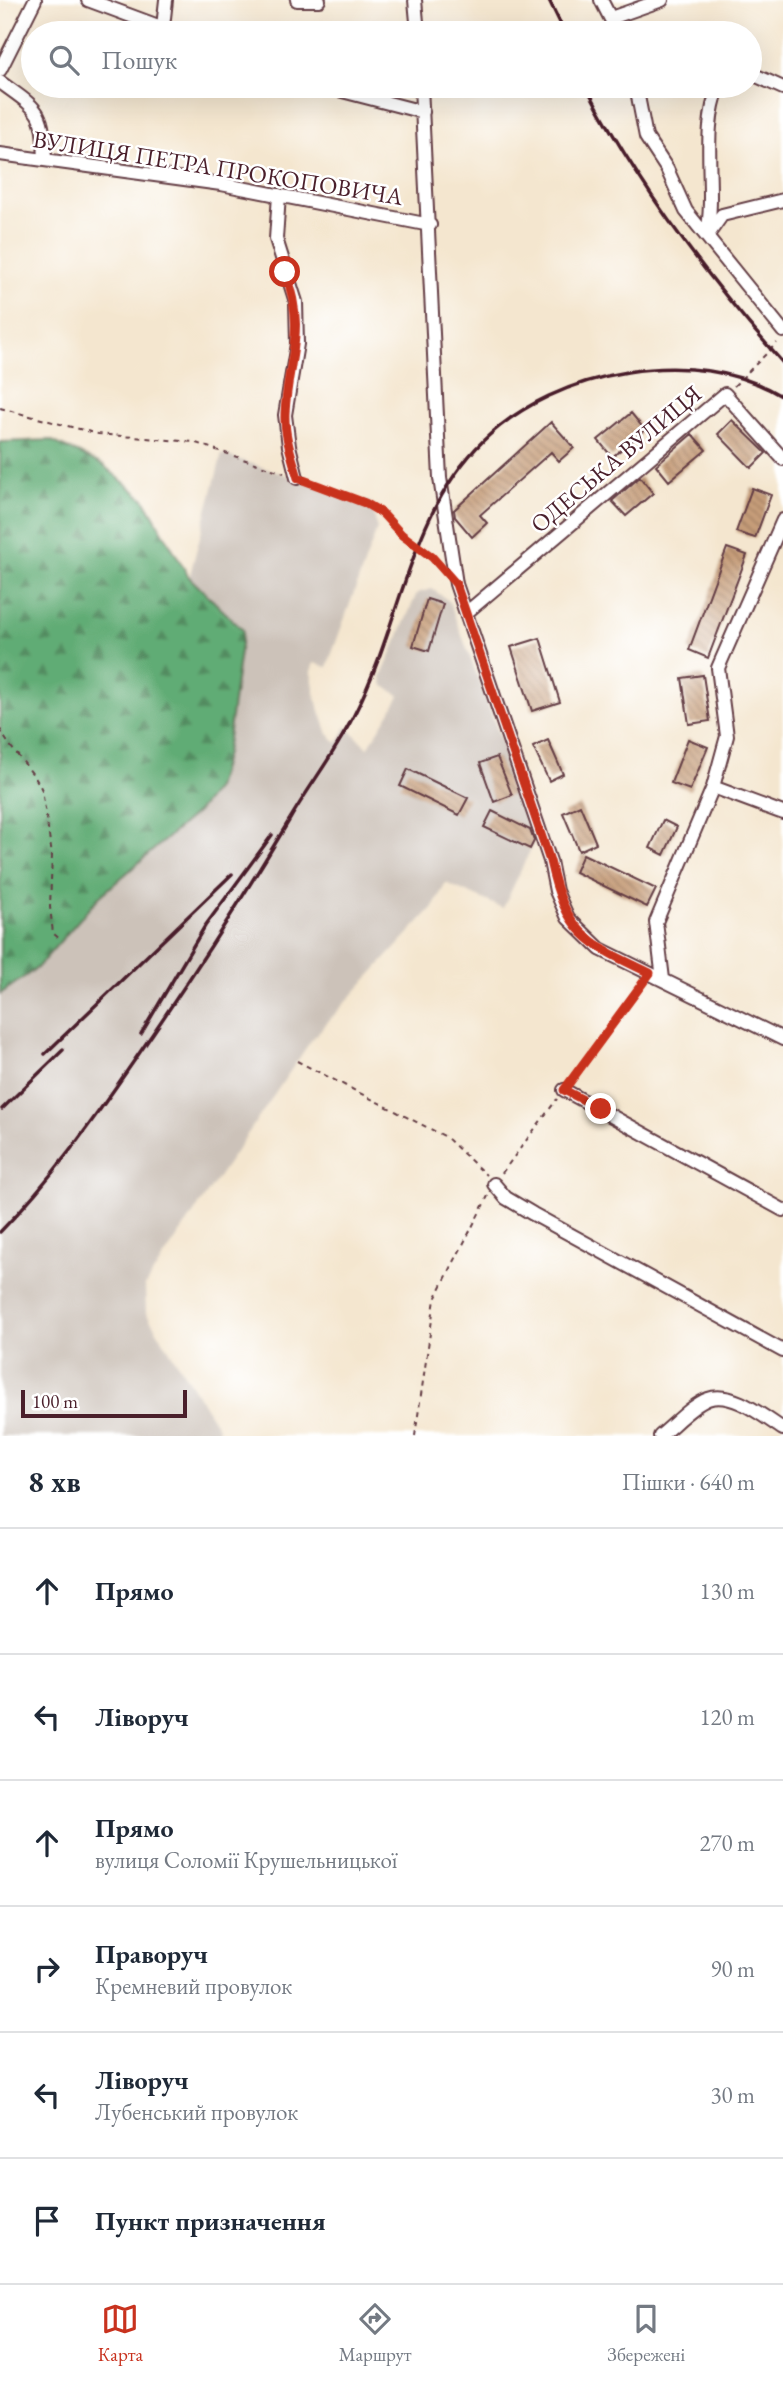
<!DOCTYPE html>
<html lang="uk">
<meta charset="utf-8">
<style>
body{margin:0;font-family:"EB Garamond",serif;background:#f6f6f7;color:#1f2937}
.scale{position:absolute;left:21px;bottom:18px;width:166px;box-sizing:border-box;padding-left:7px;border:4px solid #4a1f2b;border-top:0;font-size:19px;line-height:24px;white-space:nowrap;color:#4a1f2b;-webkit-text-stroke:5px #fff;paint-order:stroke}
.stop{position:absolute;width:21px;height:21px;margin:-16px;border:5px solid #c8321e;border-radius:50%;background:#fff}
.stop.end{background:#c8321e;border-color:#fff;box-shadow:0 2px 7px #0008}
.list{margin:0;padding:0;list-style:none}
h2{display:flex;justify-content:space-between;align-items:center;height:91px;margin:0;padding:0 28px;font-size:30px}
h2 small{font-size:23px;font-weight:400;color:#747a83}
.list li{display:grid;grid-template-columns:46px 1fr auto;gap:21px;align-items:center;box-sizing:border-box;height:126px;padding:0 28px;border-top:2px solid #e0e1e3}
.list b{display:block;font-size:26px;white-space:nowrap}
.list p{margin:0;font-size:23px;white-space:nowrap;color:#747a83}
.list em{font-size:23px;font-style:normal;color:#747a83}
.icon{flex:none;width:38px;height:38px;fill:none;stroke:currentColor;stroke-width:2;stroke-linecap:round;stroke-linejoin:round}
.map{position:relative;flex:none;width:783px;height:1436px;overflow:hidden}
.search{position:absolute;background:#fff;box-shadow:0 7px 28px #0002;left:21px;right:21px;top:21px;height:77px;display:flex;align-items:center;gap:18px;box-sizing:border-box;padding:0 24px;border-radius:38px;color:#747a83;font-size:26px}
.sheet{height:847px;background:#fff}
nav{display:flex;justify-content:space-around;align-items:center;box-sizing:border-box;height:98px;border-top:2px solid #e0e1e3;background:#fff;font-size:19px;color:#747a83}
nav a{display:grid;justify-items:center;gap:4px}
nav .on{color:#c8321e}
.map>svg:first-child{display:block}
.industrial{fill:#ccc2b9}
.forest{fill:url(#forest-firs);stroke:#566650;stroke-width:2}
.building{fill:url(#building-back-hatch)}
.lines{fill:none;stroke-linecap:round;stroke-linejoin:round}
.minor-casing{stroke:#643d44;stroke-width:16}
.path{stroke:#643d44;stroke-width:2;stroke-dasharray:5 5;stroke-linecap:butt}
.minor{stroke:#fff;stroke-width:12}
.rail{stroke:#4a1f2b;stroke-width:3.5}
.route{stroke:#c8321e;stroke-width:9}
.labels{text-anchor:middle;stroke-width:5;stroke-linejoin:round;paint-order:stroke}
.street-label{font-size:24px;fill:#4a1f2b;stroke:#fff}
</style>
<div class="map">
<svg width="783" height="1436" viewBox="0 0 783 1436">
<defs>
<pattern id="forest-firs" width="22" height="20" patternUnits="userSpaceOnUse" patternTransform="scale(1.75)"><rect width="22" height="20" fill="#61ac75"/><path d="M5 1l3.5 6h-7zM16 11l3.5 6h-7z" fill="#528b60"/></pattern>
<pattern id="building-back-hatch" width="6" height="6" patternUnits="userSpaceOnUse" patternTransform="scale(1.75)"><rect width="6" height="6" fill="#c69d79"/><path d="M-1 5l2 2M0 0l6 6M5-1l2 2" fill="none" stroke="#a37f63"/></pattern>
</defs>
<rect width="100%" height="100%" fill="#fff"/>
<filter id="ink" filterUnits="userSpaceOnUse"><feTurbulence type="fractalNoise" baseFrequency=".0143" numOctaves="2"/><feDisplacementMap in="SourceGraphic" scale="14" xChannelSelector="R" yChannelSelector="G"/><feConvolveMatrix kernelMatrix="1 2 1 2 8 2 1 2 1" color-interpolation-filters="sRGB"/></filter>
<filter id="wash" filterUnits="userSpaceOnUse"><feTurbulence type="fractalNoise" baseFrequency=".00686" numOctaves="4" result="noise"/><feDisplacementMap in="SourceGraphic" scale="28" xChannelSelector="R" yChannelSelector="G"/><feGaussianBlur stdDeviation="1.57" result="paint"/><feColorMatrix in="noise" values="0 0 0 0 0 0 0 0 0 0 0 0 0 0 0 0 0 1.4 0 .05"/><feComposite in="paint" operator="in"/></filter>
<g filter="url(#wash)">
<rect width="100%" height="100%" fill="#f4e6cf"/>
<path class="industrial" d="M222,454L372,503L377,529L327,667L314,663L311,671L317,703L328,734L338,743L346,726L368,748L400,696L383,685L381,678L417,593L432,589L449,601L537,836L503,908L446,883L433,907L312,1039L145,1285L146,1313L219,1429L212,1436H0V994L37,968L98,898L197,812L216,788L226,753L243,630L189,578Z"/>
<path class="forest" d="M50,440L103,465L144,499L189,577L243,630L226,753L216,788L197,812L98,898L37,968L0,994V442Z"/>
<g id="blocks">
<path class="building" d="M631,413L645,430L612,457L598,440Z
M732,420L766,453L751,468L718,434Z
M551,422L574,448L559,461L551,452L480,515L487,523L472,537L455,517L454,510Z
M692,434L706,450L669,481L656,465Z
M640,477L653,493L626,516L612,501Z
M752,488L771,495L755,538L736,532Z
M727,548L747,555L708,658L689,650Z
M427,599L443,604L429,651L413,646Z
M540,638L560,702L532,711L511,647Z
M703,675L710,721L689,724L682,678Z
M688,739L708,747L690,790L671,783Z
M548,740L563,774L549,781L533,747Z
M497,757L512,795L494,802L480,763Z
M408,769L468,798L459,815L400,786Z
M580,805L596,843L579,851L563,813Z
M492,811L530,830L534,841L530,849L484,827Z
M663,820L677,827L664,855L650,848Z
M583,854L656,889L647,907L575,872Z"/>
</g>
</g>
<g filter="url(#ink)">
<use href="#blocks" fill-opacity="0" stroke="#643d44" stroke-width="2"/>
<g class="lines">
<defs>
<path id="minor" d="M88,0L177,33
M297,0H319
M415,0L418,33
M601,0L618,33
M611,18L662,0
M163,27L166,0
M0,70L35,0
M750,73L783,88
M0,82C40,111 43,109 45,160
M323,86L423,112
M421,86L440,478L456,584L550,861L556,891L568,918L600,949L783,1039
M636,86L646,137L667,169L686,211L783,331
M0,154L221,184L430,225
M279,195L276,239L296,302L297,344L285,415L289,446L297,478
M710,232L722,215L783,200
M707,235C716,186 700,132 719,86
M466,613L725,394L783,459
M713,787L783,813
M663,979L656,922L713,787L727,736L718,668L783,520
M564,1090L783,1210
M494,1184L506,1198L533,1214L783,1351
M660,1436C674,1425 692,1405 708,1399C732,1390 764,1417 783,1429"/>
</defs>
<use href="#minor" class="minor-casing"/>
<path class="path" d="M734,386L777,343
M0,408L98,434L193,442L284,473
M309,483L365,503L382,514L402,535L418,545L440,566
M0,729C11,752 32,768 42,790L52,855L50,907L53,933L61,940
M297,1061L446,1137L486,1175
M570,1080L642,984
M502,1173L557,1099
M415,1436L435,1299L488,1196"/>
<use href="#minor" class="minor"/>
<path class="rail" d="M549,0L565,33
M586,86C639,187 707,278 783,363
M141,1034L205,926L272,835
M45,1054L232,874
M2,1109L63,1050
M0,1232C52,1179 94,1119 136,1058C190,980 241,901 290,819C311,783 338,749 356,711C402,621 409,513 484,440C556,370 695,343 783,397"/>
</g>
</g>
<g class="lines" filter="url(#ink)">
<path class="route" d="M285,272C307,333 288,355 285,413C284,435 292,457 298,478L365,503L382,513L402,535L432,557L456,584L550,861C566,933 586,943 650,973L564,1090L601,1109"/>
</g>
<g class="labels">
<g class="street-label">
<text transform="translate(218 168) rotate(9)" y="8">ВУЛИЦЯ ПЕТРА ПРОКОПОВИЧА</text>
<text transform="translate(616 459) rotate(-40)" y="8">ОДЕСЬКА ВУЛИЦЯ</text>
</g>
</g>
</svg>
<div class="scale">100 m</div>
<div class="stop" style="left:285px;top:272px"></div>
<div class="stop end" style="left:601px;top:1109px"></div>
<div class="search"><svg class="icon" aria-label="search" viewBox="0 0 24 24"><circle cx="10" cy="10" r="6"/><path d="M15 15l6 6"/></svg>Пошук</div>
</div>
<section class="sheet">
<h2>8 хв<small>Пішки · 640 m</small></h2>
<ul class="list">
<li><svg class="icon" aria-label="ahead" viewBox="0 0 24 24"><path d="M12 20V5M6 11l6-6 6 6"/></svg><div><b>Прямо</b></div><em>130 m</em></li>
<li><svg class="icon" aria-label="left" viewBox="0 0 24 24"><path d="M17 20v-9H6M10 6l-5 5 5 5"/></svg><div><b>Ліворуч</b></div><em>120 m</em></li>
<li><svg class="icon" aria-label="ahead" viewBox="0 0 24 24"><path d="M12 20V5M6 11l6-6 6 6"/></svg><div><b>Прямо</b><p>вулиця Соломії Крушельницької</p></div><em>270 m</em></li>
<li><svg class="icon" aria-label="right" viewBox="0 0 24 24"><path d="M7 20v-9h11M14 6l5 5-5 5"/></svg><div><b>Праворуч</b><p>Кремневий провулок</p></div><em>90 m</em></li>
<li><svg class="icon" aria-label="left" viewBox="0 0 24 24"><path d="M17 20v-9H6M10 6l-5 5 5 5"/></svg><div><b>Ліворуч</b><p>Лубенський провулок</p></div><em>30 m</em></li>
<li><svg class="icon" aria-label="arrive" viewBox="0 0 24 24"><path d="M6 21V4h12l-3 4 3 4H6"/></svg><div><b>Пункт призначення</b></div></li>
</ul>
</section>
<nav>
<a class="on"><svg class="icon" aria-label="map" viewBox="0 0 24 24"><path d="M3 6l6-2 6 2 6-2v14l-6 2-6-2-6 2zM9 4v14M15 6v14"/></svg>Карта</a>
<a><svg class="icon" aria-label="directions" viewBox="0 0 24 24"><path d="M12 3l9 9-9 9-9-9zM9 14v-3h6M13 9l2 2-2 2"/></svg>Маршрут</a>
<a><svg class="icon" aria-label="saved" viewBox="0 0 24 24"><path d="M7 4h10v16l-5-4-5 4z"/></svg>Збережені</a>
</nav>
